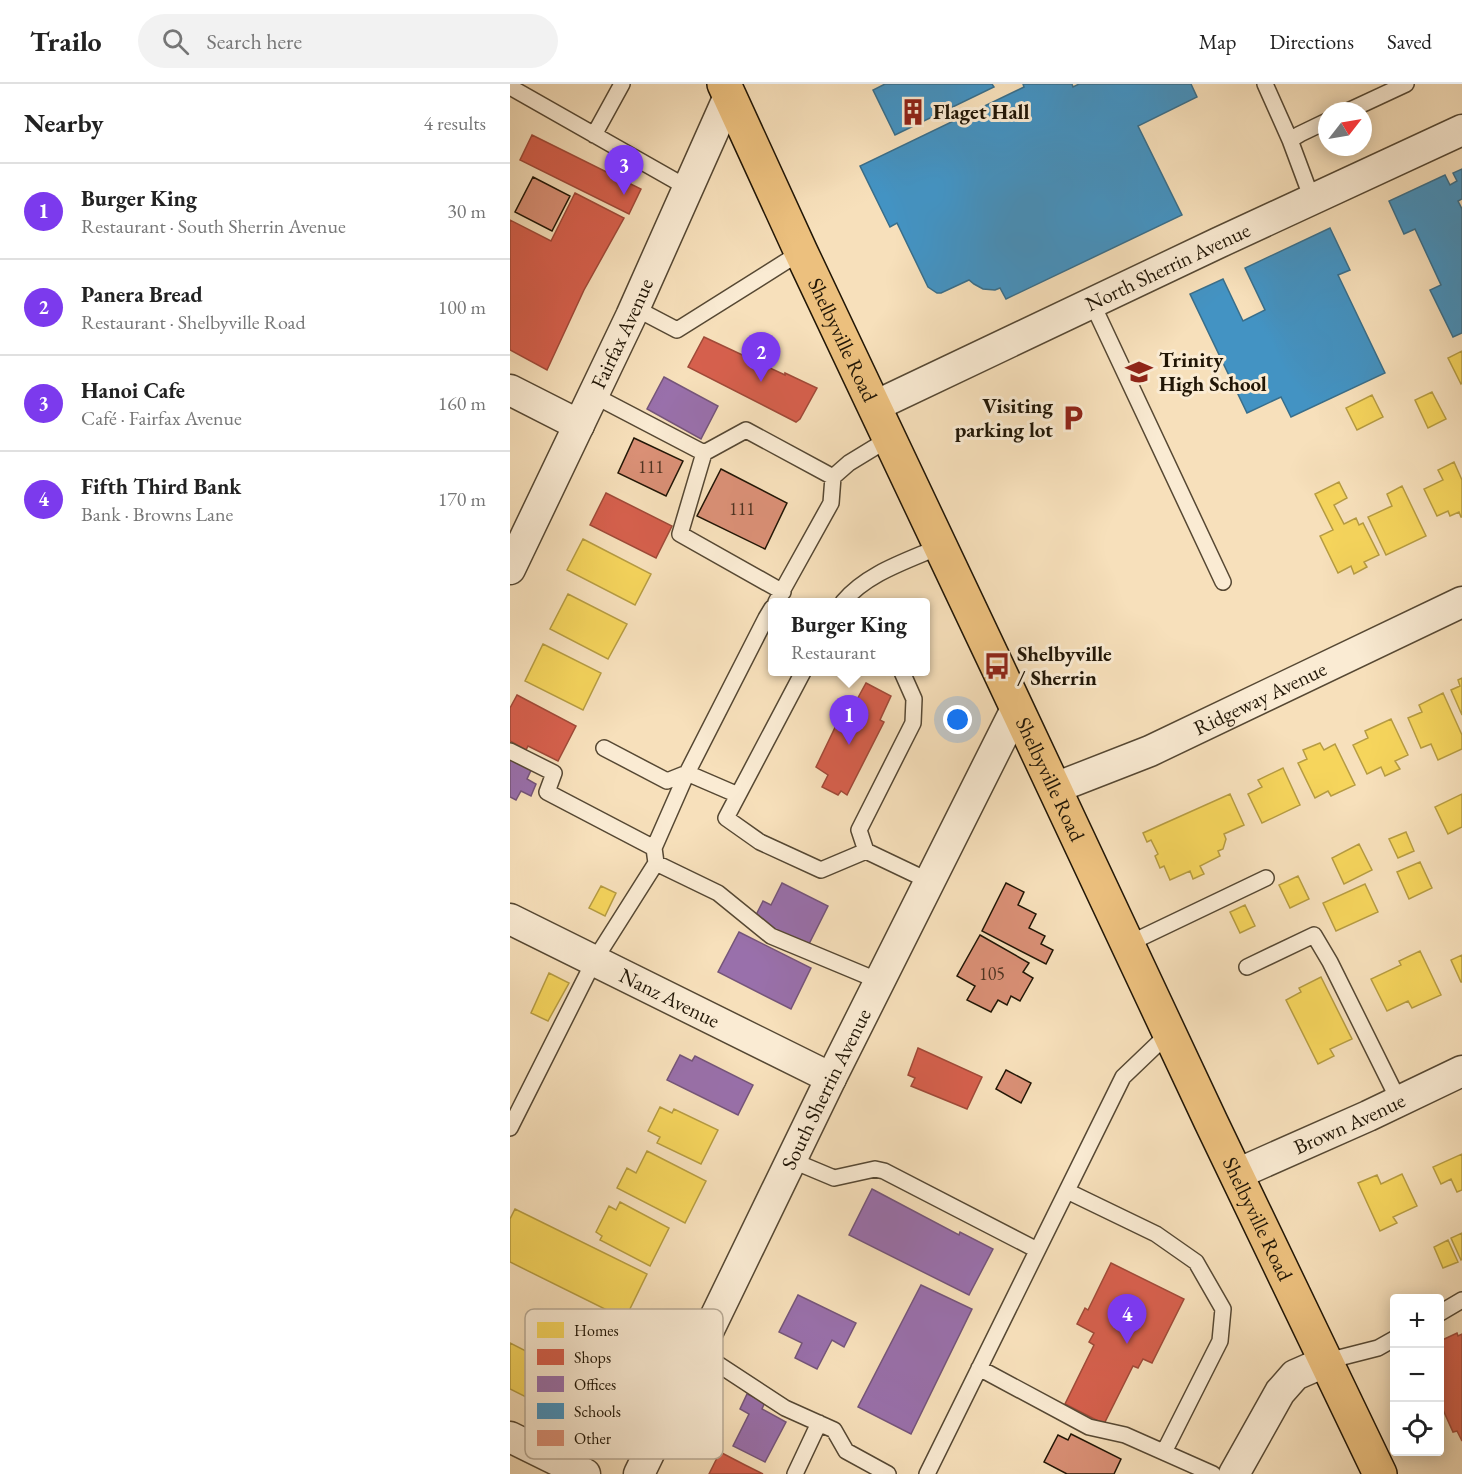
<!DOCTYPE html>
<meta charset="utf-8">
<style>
body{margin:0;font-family:"EB Garamond",serif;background:#f2f2f2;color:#222}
.controls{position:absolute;right:18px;bottom:18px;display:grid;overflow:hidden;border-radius:6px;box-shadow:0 3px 15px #0003}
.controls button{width:54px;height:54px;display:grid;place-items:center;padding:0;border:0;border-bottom:2px solid #e0e0e0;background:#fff;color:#222;font:30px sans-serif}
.compass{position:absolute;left:808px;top:18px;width:54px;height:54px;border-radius:50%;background:#fff;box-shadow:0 3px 15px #0003;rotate:59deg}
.you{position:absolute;left:448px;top:636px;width:21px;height:21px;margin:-15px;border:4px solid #fff;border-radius:50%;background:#1a73e8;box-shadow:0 0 0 9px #1a73e833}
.badge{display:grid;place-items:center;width:39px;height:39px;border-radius:50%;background:#7c3aed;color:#fff;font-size:20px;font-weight:700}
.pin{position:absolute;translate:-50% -50px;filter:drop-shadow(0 2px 3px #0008)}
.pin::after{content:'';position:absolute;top:32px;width:21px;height:18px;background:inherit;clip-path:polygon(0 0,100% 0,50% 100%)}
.popup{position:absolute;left:258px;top:514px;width:162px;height:78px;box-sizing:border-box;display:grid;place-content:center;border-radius:6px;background:#fff;filter:drop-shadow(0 2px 4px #0005);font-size:20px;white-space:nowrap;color:#767676}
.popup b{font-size:22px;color:#222}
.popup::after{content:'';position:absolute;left:50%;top:100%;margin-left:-12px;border:12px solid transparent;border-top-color:#fff}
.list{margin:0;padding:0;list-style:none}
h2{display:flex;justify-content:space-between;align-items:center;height:78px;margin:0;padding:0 24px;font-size:26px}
h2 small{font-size:20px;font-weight:400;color:#767676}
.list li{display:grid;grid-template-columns:39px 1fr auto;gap:18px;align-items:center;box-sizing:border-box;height:96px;padding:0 24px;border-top:2px solid #e0e0e0}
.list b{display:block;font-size:22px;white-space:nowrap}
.list p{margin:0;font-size:20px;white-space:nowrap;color:#767676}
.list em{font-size:20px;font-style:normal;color:#767676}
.icon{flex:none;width:33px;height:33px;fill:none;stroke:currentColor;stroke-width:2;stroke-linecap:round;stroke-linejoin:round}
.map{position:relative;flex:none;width:952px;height:1390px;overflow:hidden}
header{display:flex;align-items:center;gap:36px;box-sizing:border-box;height:84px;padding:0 30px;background:#fff;border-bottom:2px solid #e0e0e0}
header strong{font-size:28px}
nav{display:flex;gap:33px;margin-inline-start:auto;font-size:21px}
.search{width:420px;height:54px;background:#f2f2f2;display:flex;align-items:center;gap:15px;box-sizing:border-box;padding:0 21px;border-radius:33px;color:#767676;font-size:22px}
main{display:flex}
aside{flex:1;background:#fff}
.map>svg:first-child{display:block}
.homes{fill:#f6d55c;stroke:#b69c42;stroke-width:1.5}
.shops{fill:#d6604d;stroke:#a04a38;stroke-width:1.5}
.offices{fill:#9970ab;stroke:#75557a;stroke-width:1.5}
.schools{fill:#4393c3;stroke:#396e8a;stroke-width:1.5}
.building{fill:#da9076;stroke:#211606;stroke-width:1.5}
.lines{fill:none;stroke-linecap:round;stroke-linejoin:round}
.lane-casing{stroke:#564833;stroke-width:18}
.street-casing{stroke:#564833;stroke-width:33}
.primary-casing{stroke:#211606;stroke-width:36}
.lane{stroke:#faebd3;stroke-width:15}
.street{stroke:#faebd3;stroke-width:30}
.primary{stroke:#ecc07e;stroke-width:33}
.labels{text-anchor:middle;stroke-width:6;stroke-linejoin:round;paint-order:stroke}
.number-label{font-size:18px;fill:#4f3422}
.poi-label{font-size:21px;font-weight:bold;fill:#211606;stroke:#faebd3;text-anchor:start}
.street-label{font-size:21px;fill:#211606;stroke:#faebd3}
.key{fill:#faebd3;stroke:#b9ab96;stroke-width:1.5}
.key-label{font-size:16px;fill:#211606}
</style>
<header>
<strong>Trailo</strong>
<div class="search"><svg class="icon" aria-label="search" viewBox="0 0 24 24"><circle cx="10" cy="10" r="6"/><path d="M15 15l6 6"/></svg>Search here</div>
<nav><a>Map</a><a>Directions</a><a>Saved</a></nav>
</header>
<main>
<aside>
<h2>Nearby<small>4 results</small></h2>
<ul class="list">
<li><span class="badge">1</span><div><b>Burger King</b><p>Restaurant · South Sherrin Avenue</p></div><em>30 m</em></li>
<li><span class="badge">2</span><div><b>Panera Bread</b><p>Restaurant · Shelbyville Road</p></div><em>100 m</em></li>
<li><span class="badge">3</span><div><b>Hanoi Cafe</b><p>Café · Fairfax Avenue</p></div><em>160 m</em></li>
<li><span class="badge">4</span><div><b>Fifth Third Bank</b><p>Bank · Browns Lane</p></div><em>170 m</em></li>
</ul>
</aside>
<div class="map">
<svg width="952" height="1390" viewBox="0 0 952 1390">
<rect width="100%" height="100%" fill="#f7e0bb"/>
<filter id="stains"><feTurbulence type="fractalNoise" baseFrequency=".00333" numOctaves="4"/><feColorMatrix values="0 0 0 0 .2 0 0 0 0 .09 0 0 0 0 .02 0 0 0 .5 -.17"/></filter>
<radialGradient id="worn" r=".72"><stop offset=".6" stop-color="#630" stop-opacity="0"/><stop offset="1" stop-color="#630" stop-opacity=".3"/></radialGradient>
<path class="homes" d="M952,267V299L951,300L938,274Z
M922,308L936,335L918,344L905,316Z
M862,311L873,333L847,346L836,324Z
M944,378L952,396V433H951L949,428L940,432L938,427L927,432L914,405L933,396L928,386Z
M829,398L837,414L824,421L834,440L846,434L849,441L853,439L869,471L854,478L857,483L844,490L841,482L828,489L810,452L823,446L805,410Z
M892,402L916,452L876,471L858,433L882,422L877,410Z
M73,455L141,490L125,521L57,486Z
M58,510L117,540L98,575L40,545Z
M33,560L91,589L73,626L15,597Z
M952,594V631L941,606L950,602L948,596Z
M933,609L952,651V665L928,676L921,660L911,664L898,634L912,628L909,621Z
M881,635L898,671L885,677L890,685L875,692L871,683L857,690L843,661L858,654L855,647Z
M810,659L814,666L825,660L845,701L821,712L818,707L805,714L788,679L797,675L793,666Z
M773,684L790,721L752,739L738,710L752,703L748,696Z
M720,710L734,741L714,750L716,755L713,765L708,767L710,772L690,782L694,790L683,795L680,787L660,796L654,782L650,784L645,772L648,770L641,756L637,758L633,749Z
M952,710V743L938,750L925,723Z
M896,748L904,767L888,774L879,755Z
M849,760L862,786L834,800L822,774Z
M910,778L922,804L899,815L887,788Z
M788,792L799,815L780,824L769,801Z
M855,800L868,828L826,847L813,819Z
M91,802L106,809L95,832L79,824Z
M735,821L745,842L730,849L720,828Z
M910,867L931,911L902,924L898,917L877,927L861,895L891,881L889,877Z
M952,871V898H951L941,876Z
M39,889L59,899L38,937L21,929Z
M811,893L842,955L820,965L824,972L808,980L776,916L791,908L789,904Z
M150,1023L162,1029L164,1025L208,1046L191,1080L147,1059L150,1053L138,1047Z
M137,1067L196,1097L175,1139L107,1104L117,1084L126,1089Z
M952,1070V1106L947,1108L941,1095L931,1100L923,1083Z
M892,1090L907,1122L883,1133L887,1139L870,1147L848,1099L867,1091L871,1100Z
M110,1118L159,1144L140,1182L90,1156L92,1152L86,1148L99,1122L106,1126Z
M5,1125L137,1190L115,1235L0,1178V1135Z
M952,1149V1175L951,1176L941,1154Z
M938,1156L948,1178L933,1184L924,1163Z
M56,1226L100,1248L102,1243L120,1252L108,1276L102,1273L93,1291L38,1263Z
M0,1259L86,1303L68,1339L0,1305Z"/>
<path class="shops" d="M22,51L131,105L119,130L10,76Z
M65,109L114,134L74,206L37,286L0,266V136L41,157Z
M194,253L275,291V289L307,304L290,335L286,338L178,283Z
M96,409L162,442L146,474L80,441Z
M356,599L381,612L370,636L374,638L337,711L331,707L328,711L312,703L318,691L306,683L332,629L338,632Z
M7,611L66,642L48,677L18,662L16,666L0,657V624Z
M408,964L472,993L457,1025L401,1002L405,994L398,991Z
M601,1179L674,1215L642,1279L633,1275L628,1284L623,1282L594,1340L555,1320L584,1261L579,1258L584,1249L567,1240L575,1224L578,1226Z
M947,1249L948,1252L952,1250V1357L947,1347L943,1348L930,1319V1257Z
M210,1368L235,1381L253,1390H199Z"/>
<path class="offices" d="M154,293L208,322L191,355L137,325Z
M0,674L22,684L17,695L26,700L21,712L11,707L6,716L0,713Z
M272,799L318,822L298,862L244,835L253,817L261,821Z
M229,848L301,884L281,925L208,888Z
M170,971L182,977L185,972L243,1001L228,1031L157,996Z
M362,1105L449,1151L450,1148L483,1165L459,1211L339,1151Z
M411,1201L462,1225L401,1350L348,1323Z
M288,1211L346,1239L334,1263L322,1256L307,1285L285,1274L292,1259L269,1248Z
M237,1310L255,1318L252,1325L276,1338L255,1378L223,1362L239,1330L230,1325Z"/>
<path class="schools" d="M375,0H482L484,3L385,51L363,6Z
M513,0H562L563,3L569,0H681L687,13L628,42L672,131L496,215L490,204L485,206L473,205L464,200L459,196L431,209H427L418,203L387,139L380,143L350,82L514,3Z
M952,85V115L948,117L952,125V249L943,253L920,206L931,201L905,145L894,150L879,117L935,91L940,101L947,97L943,89Z
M820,144L840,186L828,191L875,289L781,333L771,313L737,329L680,210L713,195L733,237L755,226L735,184Z"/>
<path class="building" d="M23,93L60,112L42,147L5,128Z
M124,354L173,377L156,412L108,389Z
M211,385L277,419L255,465L187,432Z
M496,799L514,808L508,821L526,830L519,844L535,852L531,860L543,866L536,880L472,847Z
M470,851L519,879L513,888L523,894L510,917L501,912L497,921L488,916L481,928L457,916L465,902L447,892Z
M496,986L521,999L511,1019L486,1005Z
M561,1350L611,1375L604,1390H557L534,1378L548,1351L558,1356Z"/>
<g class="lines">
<defs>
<path id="lane" d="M755,0L780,56
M0,3L178,104
M838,27L896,0
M84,51L112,0
M802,115L780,56L790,50L817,37
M582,219L713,498
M125,224L167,246L291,168
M83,311L194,369L236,346L323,393L321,419L266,518
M194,369L170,450L273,508
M323,393L339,379L380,354
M333,518C357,489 397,477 431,462
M293,588L216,734L250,758L311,786L356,767
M392,588L404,615L403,639L349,746L356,767L419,797
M94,664L157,697L177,689
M0,667L44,689L37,708L144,764
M228,711L177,689L256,534L262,524
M146,779L208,809L261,852L369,897
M618,860L756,794
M737,883L804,851L820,878L889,1017
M0,1044L84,877L146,779L144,764L177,689
M281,1076L324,1094L365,1085L374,1087L527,1166
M557,1107L646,1150L686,1178L713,1225L710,1257L654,1368
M930,1229L952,1216
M188,1267L275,1324L324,1346L336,1367L378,1390
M817,1277L868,1264L884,1255
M469,1284L579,1343L615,1351L703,1390
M285,1390L309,1339
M417,1390L613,993L659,949"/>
<g id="street">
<path d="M0,306L69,341"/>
<path id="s1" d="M365,322L708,159L952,46"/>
<path id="s2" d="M0,485L121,232L219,12"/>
<path id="s3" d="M545,704L640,667L952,518"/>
<path id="s4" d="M0,835L321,994"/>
<path id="s5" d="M727,1090L858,1032L952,987"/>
<path d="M0,1353L75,1390"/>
<path id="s6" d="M129,1390L321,994L507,623"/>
<path d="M724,1390L770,1308L785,1291L817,1277"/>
</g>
<g id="primary">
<path id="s7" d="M214,0L291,168L487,582L701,1038L870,1390"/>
</g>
</defs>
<use href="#lane" class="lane-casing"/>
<use href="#street" class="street-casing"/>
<use href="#primary" class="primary-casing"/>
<use href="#lane" class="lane"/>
<use href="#street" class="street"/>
<use href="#primary" class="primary"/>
</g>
<defs>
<symbol id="building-bare" viewBox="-9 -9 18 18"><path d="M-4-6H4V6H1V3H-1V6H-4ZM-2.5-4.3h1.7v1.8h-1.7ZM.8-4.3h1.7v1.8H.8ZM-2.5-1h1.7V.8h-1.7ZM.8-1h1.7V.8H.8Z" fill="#8f2418" stroke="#faebd3" stroke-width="2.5" paint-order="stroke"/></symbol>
<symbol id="school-bare" viewBox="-9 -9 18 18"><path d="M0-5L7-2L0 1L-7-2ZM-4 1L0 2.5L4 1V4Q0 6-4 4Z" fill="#8f2418" stroke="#faebd3" stroke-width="2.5" paint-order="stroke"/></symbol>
<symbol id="parking-bare" viewBox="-9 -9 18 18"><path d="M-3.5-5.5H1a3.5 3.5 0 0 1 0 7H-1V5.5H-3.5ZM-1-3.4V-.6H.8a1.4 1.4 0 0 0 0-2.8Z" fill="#8f2418" stroke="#faebd3" stroke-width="2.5" paint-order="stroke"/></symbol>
<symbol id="bus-bare" viewBox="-9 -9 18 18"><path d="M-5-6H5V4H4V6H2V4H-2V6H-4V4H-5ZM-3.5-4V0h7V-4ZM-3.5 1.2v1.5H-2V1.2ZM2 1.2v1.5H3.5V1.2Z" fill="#8f2418" stroke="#faebd3" stroke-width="2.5" paint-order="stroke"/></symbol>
</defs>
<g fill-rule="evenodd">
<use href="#building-bare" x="384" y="9" width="38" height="38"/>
<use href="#school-bare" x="610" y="269" width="38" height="38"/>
<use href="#parking-bare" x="544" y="315" width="38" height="38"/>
<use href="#bus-bare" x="468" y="563" width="38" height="38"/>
</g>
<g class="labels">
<g class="number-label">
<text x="141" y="389">111</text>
<text x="232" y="431">111</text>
<text x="482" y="896">105</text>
</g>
<g class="poi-label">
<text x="423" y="35">Flaget Hall</text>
<text x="649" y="283">Trinity<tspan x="649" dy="24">High School</tspan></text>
<text x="543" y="329" text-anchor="end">Visiting<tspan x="543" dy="24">parking lot</tspan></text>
<text x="507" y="577">Shelbyville<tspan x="507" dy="24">/ Sherrin</tspan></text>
</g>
<g class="street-label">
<text dy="7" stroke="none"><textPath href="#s1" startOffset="324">North Sherrin Avenue</textPath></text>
<text dy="7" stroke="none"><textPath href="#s2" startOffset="261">Fairfax Avenue</textPath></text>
<text dy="7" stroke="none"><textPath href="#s7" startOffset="282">Shelbyville Road</textPath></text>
<text dy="7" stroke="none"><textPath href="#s3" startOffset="224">Ridgeway Avenue</textPath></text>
<text dy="7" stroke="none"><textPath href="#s7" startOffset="768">Shelbyville Road</textPath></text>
<text dy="7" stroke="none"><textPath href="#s4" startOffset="178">Nanz Avenue</textPath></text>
<text dy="7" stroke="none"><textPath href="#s6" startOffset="428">South Sherrin Avenue</textPath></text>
<text dy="7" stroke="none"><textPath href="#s5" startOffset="123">Brown Avenue</textPath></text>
<text dy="7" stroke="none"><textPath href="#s7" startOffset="1254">Shelbyville Road</textPath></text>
</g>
</g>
<rect x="15" y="1225" width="198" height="150" rx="9" class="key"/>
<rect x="27" y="1238" width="27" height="16" fill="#f6d55c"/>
<rect x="27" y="1265" width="27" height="16" fill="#d6604d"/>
<rect x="27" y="1292" width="27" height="16" fill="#9970ab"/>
<rect x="27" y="1319" width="27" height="16" fill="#4393c3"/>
<rect x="27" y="1346" width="27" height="16" fill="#da9076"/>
<g class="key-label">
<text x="64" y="1252">Homes</text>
<text x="64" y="1279">Shops</text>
<text x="64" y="1306">Offices</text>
<text x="64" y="1333">Schools</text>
<text x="64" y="1360">Other</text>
</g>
<rect width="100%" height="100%" filter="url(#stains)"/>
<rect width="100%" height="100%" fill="url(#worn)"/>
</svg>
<div class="controls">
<button>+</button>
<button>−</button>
<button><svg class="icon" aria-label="locate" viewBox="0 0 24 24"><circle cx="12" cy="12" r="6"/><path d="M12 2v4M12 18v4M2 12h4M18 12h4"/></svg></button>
</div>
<svg class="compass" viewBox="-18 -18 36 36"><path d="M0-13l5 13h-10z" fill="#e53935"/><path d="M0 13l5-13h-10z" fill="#767676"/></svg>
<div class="you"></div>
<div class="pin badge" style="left:339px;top:661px">1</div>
<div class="popup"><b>Burger King</b>Restaurant</div>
<div class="pin badge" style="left:251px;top:298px">2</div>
<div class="pin badge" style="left:114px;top:111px">3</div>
<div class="pin badge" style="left:617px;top:1260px">4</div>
</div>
</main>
